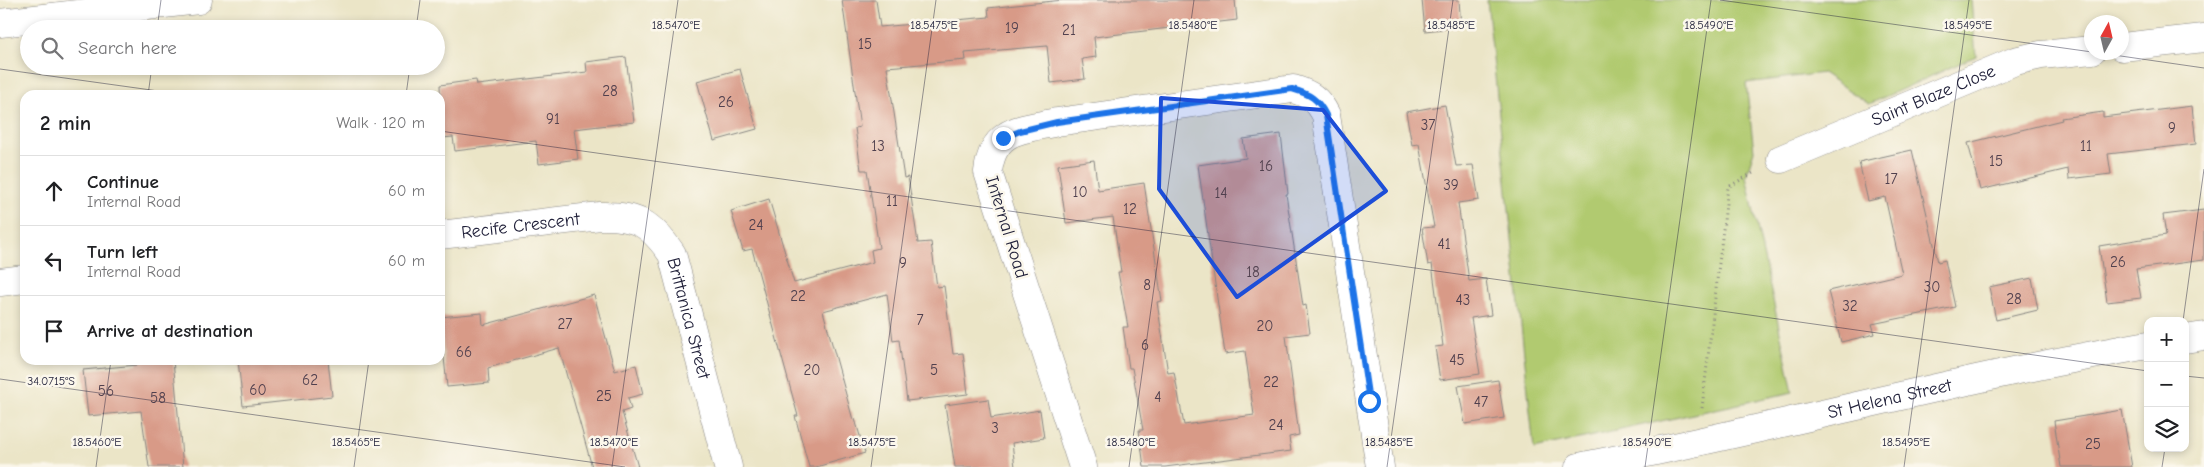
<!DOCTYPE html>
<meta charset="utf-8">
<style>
body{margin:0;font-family:"Comic Neue",sans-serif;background:#f6f6f6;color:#202124}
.controls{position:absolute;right:15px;bottom:15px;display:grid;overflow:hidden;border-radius:10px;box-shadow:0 2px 8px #0003}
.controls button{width:45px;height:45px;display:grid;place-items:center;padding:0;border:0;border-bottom:1px solid #e0e0e0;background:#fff;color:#202124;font:25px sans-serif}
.compass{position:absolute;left:2084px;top:15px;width:45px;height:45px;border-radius:50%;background:#fff;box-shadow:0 2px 8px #0003;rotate:8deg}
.stop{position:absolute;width:15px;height:15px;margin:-11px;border:4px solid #1a73e8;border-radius:50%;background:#fff}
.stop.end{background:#1a73e8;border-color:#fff;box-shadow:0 1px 5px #0008}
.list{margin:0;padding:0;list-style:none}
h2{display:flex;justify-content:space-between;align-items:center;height:65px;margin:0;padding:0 20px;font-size:21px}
h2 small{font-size:16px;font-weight:400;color:#757577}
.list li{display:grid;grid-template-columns:32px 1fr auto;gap:15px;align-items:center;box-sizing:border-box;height:70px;padding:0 20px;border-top:1px solid #e0e0e0}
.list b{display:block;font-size:19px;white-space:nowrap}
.list p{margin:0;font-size:16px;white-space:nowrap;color:#757577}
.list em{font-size:16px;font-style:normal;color:#757577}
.icon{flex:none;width:28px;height:28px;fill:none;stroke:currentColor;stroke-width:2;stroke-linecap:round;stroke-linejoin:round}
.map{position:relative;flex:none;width:2204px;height:467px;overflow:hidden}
.search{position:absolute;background:#fff;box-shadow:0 2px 8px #0003;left:20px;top:20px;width:425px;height:55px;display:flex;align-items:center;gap:12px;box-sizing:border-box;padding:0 18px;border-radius:28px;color:#757577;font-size:19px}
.panel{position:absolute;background:#fff;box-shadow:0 2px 8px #0003;left:20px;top:90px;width:425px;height:275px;border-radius:15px}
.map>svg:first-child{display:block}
.green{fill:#b1ca6f;stroke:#6a7655}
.building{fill:#d89a87}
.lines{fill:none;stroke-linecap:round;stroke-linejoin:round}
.minor-casing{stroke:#868481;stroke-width:29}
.path{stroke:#868481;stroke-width:3;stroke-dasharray:1 4;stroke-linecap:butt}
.minor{stroke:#fff;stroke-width:28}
.route{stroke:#1a73e8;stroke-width:6}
.marked{fill:#1d4ed8;fill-opacity:0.2;stroke:#1d4ed8;stroke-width:4;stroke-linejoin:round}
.ticks{fill:none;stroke:#22223b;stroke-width:1;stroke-opacity:0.45}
.labels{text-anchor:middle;stroke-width:5;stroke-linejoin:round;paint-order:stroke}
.number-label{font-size:15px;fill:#50404e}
.street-label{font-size:18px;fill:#22223b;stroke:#fbf7ec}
.ticks-label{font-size:12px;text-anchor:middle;fill:#22223b;stroke:#fbf7ec;stroke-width:5;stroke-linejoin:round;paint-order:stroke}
</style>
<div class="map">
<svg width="2204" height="467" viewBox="0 0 2204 467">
<rect width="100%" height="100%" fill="#fbf7ec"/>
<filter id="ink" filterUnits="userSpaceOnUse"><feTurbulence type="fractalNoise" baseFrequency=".02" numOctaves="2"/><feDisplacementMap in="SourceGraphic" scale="10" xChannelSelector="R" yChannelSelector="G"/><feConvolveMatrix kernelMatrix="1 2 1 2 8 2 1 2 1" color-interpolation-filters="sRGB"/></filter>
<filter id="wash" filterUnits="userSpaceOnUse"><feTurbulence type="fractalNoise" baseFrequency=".0096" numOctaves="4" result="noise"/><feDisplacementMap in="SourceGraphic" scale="20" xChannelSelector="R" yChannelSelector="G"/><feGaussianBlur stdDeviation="1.12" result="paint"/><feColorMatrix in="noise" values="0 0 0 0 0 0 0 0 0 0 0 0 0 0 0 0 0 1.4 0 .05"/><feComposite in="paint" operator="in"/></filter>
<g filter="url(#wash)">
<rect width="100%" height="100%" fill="#ebe5c7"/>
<path class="green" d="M1487,0H1971L1976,56L1869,104L1823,73L1746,83L1754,151L1746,176L1793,392L1534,449Z"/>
<g id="blocks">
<path class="building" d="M842,0H876L880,27L989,17L988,8L1063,0H1235L1237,20L1094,37L1096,57L1082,59L1085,79L1051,83L1047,46L965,53L966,60L887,67L904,178L908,177L918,243L931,242L937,287L944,286L953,354L963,353L968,394L907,401L899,340L893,341L887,294L823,311L853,420L855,419L865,453L816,467H809L795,416H798L752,249L743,251L731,211L769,199L794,283L873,262L871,250L879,248L867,170H861L855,128L860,127Z
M1422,0H1459L1461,27L1425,31Z
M626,57L634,122L574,129L578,159L539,164L536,141L455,151L453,137L442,138L440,85L476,80L477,85L587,72L586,62Z
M740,69L757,129L714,141L697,81Z
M1445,105L1456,166L1473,165L1479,200L1458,203L1469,281L1486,279L1491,315L1471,318L1480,374L1440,380L1435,347L1443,346L1432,264L1428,265L1422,228L1434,227L1419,144L1412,145L1406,112Z
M2192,106L2196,144L2108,154L2111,174L2069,179L2068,169L1980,190L1968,143L2062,120L2061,118L2103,112V117Z
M1281,134L1288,194H1286L1303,306L1306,305L1310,333L1286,336L1299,435L1289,437L1291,451L1165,467H1144L1139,430H1143L1132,368H1129L1123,327H1128L1118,272H1121L1113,217L1066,223L1058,165L1094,160L1098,190L1144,183L1162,301L1157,302L1168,373L1174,372L1184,425L1254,415L1245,351L1225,354L1198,165L1246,158L1243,139Z
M1912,150L1938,262L1945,260L1955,307L1872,324L1875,334L1841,342L1828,291L1902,274L1885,197L1868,201L1859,162Z
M2204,210V260L2136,269L2141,298L2107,302L2099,246L2166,235L2163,215Z
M2032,278L2038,310L1996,320L1989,287Z
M594,295L615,371L636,365L643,394L628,398L631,409L622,412L638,467H592L559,348L488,368L489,383L447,387L440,317L482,313L483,325Z
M137,360H173L183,467H149L141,411L88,416L83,370L137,365Z
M238,360H328L332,396L243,406Z
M1498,380L1504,418L1465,424L1458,386Z
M988,399L991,418L1040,410L1044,438L1012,443L1015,467H955L945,405Z
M2122,410L2132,467H2061L2054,421Z"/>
</g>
</g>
<g filter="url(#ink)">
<use href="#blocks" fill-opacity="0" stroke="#868481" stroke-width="1"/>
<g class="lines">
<defs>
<g id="minor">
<path d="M0,23L198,0"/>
<path d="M2122,47L2204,38"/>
<path id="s1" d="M1781,159L2015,61L2041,55L2092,50"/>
<path id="s2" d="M440,235L600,216C638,215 651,224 672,254L728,467"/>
<path d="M0,282L25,279"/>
<path d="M2185,339L2204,336"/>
<path d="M1083,467L988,172C993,128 1021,130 1057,122L1293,89C1310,94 1318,99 1326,115L1380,467"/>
<path id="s3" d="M1579,467C1769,430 1957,378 2148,345"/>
</g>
</defs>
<use href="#minor" class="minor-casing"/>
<path class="path" d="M1702,408L1728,187L1753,173"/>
<use href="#minor" class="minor"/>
</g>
</g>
<g class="lines" filter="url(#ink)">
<path class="route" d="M1003,138L1020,131L1057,122L1292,89C1310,94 1318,99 1326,115L1369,401"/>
</g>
<path class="marked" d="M1161,98L1323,110L1386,191L1237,297L1159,189Z"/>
<path class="ticks" d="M1720,0L2092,52M157,29L161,0M416,29L420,0M2093,52L2204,68M0,69L187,95M148,95L152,66M406,95L410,66M440,131L2148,371M2183,321L2204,169M2185,376L2204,378M0,379L625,467M96,467L111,360M354,467L369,360M612,467L678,0M871,467L936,0M1129,467L1194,0M1387,467L1453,0M1645,467L1711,0M1904,467L1969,0M2162,467L2165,448"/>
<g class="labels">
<g class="number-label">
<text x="1012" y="33">19</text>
<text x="1069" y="35">21</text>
<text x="865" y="49">15</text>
<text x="610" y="96">28</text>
<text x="726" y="107">26</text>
<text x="553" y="124">91</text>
<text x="1428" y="130">37</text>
<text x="2172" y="133">9</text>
<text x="878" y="151">13</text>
<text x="2086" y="151">11</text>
<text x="1996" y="166">15</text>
<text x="1266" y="171">16</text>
<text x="1891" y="184">17</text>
<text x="1451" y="190">39</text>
<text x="1080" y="197">10</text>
<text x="1221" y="198">14</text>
<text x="892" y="206">11</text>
<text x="1130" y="214">12</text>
<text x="756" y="230">24</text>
<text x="1444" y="249">41</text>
<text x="2118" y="267">26</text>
<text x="903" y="268">9</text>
<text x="1253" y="277">18</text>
<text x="1147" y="290">8</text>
<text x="1932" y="292">30</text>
<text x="798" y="301">22</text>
<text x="2014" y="304">28</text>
<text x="1463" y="305">43</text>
<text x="1850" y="311">32</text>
<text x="920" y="325">7</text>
<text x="565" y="329">27</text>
<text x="1265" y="331">20</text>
<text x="1145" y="350">6</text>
<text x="464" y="357">66</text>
<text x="1457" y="365">45</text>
<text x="812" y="375">20</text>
<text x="934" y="375">5</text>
<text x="310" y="385">62</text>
<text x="1271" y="387">22</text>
<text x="258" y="395">60</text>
<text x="106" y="396">56</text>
<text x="604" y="401">25</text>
<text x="1158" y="402">4</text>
<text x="158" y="403">58</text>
<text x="1481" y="407">47</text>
<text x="1276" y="430">24</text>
<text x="995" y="433">3</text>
<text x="2093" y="449">25</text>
</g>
<g class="street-label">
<text dy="6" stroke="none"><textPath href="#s1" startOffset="165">Saint Blaze Close</textPath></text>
<text dy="6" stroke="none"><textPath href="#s2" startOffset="81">Recife Crescent</textPath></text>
<text transform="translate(1007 227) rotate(73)" y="6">Internal Road</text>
<text dy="6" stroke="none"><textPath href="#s2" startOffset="314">Brittanica Street</textPath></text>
<text dy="6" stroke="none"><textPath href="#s3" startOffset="318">St Helena Street</textPath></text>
</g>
</g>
<g class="ticks-label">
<text x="676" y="29">18.5470°E</text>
<text x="934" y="29">18.5475°E</text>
<text x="1193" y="29">18.5480°E</text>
<text x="1451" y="29">18.5485°E</text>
<text x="1709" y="29">18.5490°E</text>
<text x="1968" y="29">18.5495°E</text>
<text x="51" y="385">34.0715°S</text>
<text x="97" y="446">18.5460°E</text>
<text x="356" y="446">18.5465°E</text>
<text x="614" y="446">18.5470°E</text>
<text x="872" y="446">18.5475°E</text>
<text x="1131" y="446">18.5480°E</text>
<text x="1389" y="446">18.5485°E</text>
<text x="1647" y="446">18.5490°E</text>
<text x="1906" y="446">18.5495°E</text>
</g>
</svg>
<div class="controls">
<button>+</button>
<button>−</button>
<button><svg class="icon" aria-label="layers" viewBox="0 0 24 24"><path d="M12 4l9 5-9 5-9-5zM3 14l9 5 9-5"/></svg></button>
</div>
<svg class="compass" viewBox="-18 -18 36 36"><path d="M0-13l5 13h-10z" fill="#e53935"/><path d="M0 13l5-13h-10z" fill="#757577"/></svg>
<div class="stop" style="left:1369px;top:401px"></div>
<div class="stop end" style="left:1003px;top:138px"></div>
<div class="search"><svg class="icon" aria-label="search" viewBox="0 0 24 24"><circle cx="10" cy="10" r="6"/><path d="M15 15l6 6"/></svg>Search here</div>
<section class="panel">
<h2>2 min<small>Walk · 120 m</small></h2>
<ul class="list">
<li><svg class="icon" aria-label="ahead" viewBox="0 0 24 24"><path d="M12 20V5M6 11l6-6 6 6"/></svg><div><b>Continue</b><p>Internal Road</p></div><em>60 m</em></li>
<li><svg class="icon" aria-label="left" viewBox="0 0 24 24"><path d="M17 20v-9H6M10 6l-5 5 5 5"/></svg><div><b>Turn left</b><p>Internal Road</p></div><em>60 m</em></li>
<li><svg class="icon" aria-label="arrive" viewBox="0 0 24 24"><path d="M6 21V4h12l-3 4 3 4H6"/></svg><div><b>Arrive at destination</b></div></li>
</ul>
</section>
</div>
